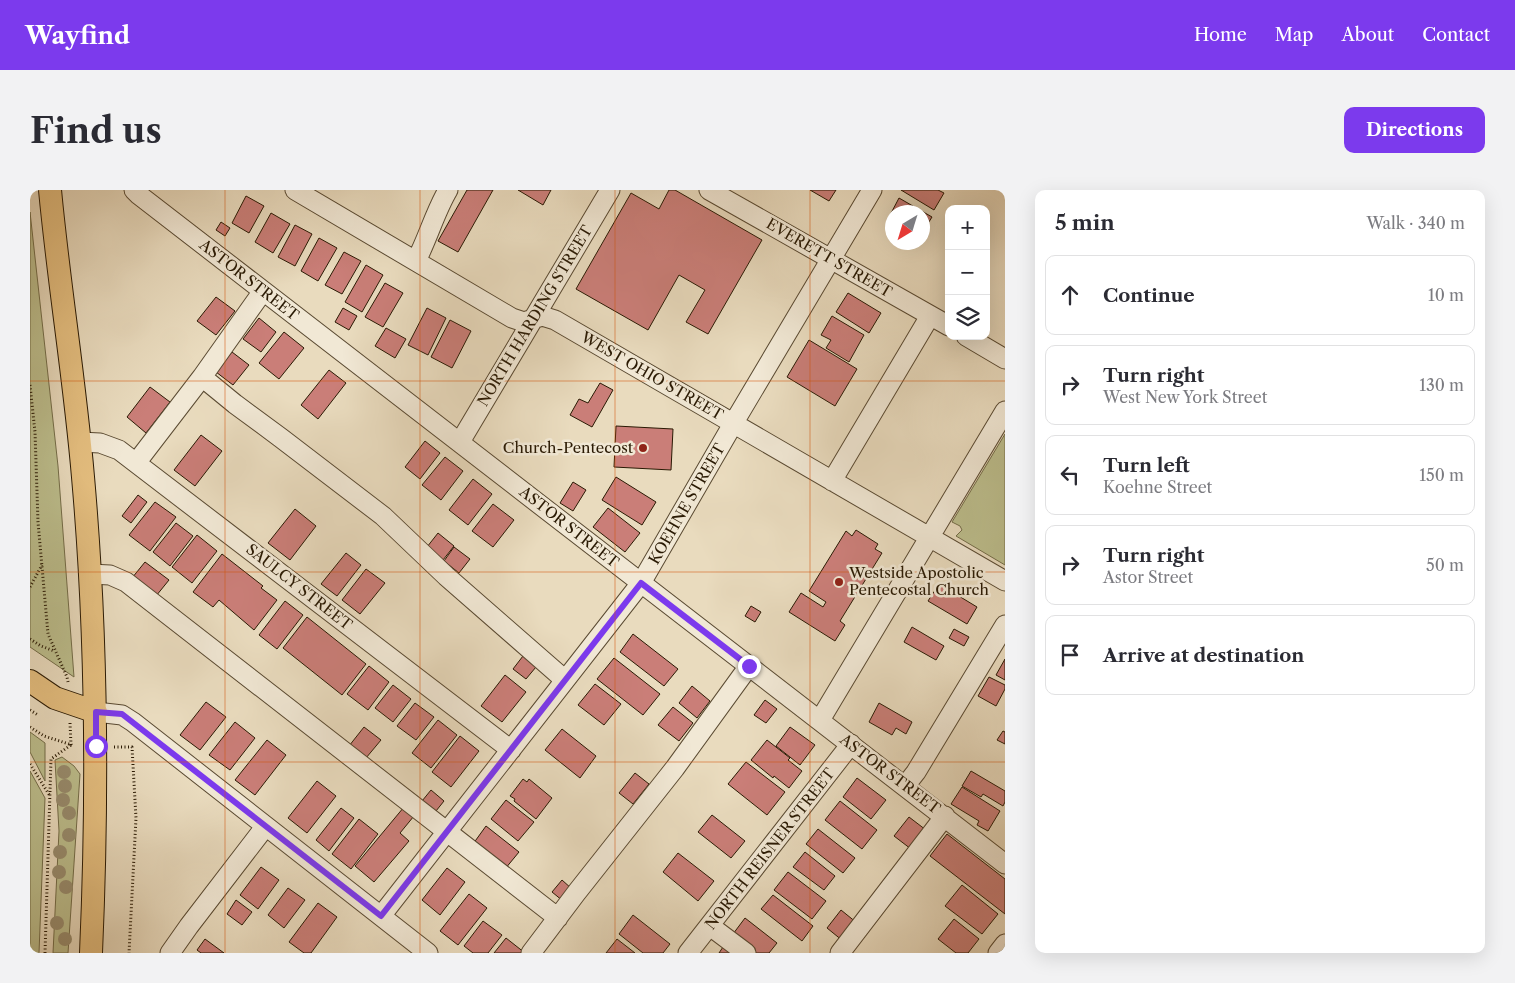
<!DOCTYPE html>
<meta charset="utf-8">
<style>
body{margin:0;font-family:"Libre Caslon Text",serif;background:#f2f2f3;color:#2b2b33}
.controls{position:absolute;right:15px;top:15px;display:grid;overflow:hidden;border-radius:10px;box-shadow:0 5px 20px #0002}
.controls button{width:45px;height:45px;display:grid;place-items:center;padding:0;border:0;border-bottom:1px solid #e1e1e2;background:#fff;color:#2b2b33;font:25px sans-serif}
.compass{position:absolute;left:855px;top:15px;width:45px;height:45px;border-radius:50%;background:#fff;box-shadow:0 5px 20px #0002;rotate:218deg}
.stop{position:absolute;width:15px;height:15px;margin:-11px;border:4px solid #7c3aed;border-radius:50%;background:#fff}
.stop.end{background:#7c3aed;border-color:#fff;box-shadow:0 1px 5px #0008}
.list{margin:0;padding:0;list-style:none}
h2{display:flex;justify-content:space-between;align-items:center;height:65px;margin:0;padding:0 20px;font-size:21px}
h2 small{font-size:16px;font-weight:400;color:#7c7c81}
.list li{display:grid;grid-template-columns:32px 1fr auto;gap:15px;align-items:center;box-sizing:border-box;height:80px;margin:0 10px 10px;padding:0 10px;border:1px solid #e1e1e2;border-radius:10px}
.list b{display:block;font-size:19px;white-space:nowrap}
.list p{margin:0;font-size:16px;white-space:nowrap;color:#7c7c81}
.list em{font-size:16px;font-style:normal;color:#7c7c81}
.icon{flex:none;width:28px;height:28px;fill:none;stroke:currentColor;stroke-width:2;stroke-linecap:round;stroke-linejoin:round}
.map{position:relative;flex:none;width:975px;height:763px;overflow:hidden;border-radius:10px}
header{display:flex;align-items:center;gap:30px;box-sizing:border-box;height:70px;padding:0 25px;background:#7c3aed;color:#fff}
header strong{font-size:24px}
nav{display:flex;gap:28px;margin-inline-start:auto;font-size:18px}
.intro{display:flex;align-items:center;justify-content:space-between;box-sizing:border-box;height:120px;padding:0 30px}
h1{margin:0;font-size:35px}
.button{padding:12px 22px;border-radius:10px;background:#7c3aed;color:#fff;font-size:18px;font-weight:700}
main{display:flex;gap:30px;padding:0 30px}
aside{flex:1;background:#fff;border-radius:10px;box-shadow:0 5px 20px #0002}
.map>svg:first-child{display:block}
.green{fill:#bcbe8d;stroke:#736c48}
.building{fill:#ca7e78;stroke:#2a1a04}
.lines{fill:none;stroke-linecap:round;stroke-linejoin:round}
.minor-casing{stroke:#5a4a32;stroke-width:21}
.major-casing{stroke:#2a1a04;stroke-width:24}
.path{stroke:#2a1a04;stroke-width:3;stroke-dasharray:1 2.5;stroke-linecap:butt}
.minor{stroke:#f1e8d5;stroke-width:19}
.major{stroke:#e4be7f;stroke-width:22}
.tree{fill:#988c6e}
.route{stroke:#7c3aed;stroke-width:6}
.grid{fill:none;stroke:#d5530b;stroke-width:1;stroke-opacity:0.55}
.poi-dot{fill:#8f2418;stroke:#f1e8d5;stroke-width:2}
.labels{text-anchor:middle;stroke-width:5;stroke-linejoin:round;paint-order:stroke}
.street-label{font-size:15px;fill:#2a1a04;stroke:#f1e8d5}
.poi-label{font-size:15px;fill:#2a1a04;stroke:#f1e8d5;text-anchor:end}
</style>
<header>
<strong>Wayfind</strong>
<nav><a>Home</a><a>Map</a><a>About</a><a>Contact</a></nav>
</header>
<div class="intro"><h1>Find us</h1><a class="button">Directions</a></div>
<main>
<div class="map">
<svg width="975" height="763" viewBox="0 0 975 763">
<rect width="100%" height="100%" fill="#e9dbbe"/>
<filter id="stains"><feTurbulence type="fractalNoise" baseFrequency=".004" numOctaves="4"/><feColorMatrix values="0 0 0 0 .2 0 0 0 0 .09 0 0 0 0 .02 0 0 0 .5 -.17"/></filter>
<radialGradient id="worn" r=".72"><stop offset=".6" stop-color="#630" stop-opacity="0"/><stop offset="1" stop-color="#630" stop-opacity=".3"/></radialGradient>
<path class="green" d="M0,22L28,276L44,487L0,457Z
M975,244V375L926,346L932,340L930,336L922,332Z
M0,542L15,553V591L0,562Z
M32,567L44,576L50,584L38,763H23L29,641L25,570Z
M0,581L15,608L9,763H0Z"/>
<path class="building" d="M437,0H463L428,62L408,51Z
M488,0H521L513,15Z
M639,0H645L732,50L678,144L656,132L675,100L649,85L618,140L546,99L601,3L629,19Z
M780,0H806L799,11Z
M871,0H908L914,3L904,20Z
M216,6L234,16L219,43L202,33Z
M869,8L902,27L892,43V22H862V29L859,27Z
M241,23L260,34L243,63L225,52Z
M191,32L200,38L195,46L186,40Z
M265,35L282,44L265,76L248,67Z
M289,48L307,58L288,91L271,81Z
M314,62L331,71L312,104L295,95Z
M336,75L353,85L332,122L315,112Z
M355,93L373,103L353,137L335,127Z
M818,103L851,123L839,143L806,122Z
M186,107L205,121L186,145L167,131Z
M313,118L327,126L319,140L305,132Z
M397,118L416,128L398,165L378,155Z
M802,126L834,145L819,172L796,158L801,150L791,145Z
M229,128L246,142L231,162L213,149Z
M420,130L441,141L422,178L401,167Z
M356,138L376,149L365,168L345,156Z
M254,142L274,158L249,189L229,173Z
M779,150L827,179L805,216L757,187Z
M202,162L219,175L203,195L186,182Z
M299,180L316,193L288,229L271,215Z
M570,193L583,200L562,237L540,225L549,209L558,213Z
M120,197L140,212L116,243L97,227Z
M586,236L643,239L641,280L584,277Z
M171,245L192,261L165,296L144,280Z
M395,251L410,263L390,289L375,277Z
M415,267L433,281L411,310L392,295Z
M586,287L626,312L612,335L572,310Z
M443,289L462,304L438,335L419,320Z
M543,292L556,300L543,321L530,313Z
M108,305L117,312L101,333L92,326Z
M125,312L146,327L120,361L99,345Z
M463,314L484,330L463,357L442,341Z
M578,318L610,343L595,362L563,337Z
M265,319L286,336L260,370L238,353Z
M146,333L163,346L140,376L123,362Z
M826,340L848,354L845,359L852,363L810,431L815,435L805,451L759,422L771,403L793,417L796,412L779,401L816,341L822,346Z
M408,343L424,356L413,370L397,357Z
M167,345L187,361L162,393L142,377Z
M424,357L440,369L429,383L414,371Z
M316,363L331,375L307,406L291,394Z
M192,364L233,396L231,398L247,410L224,440L189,410L183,417L163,402Z
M115,372L139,390L126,406L102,388Z
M336,379L355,393L330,424L312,410Z
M909,394L947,417L937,434L898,411Z
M255,411L273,425L247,459L229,445Z
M721,416L731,422L725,432L715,426Z
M277,427L336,474L312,505L253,458Z
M882,437L914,456L906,470L874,452Z
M924,439L939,447L934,456L919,448Z
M603,444L648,479L634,496L590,462Z
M493,466L506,477L496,489L483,479Z
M584,468L630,504L613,525L567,489Z
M975,469V490L966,485Z
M339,476L359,492L338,520L317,504Z
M475,485L496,502L472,532L451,516Z
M959,487L975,495V499L966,516L948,506Z
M565,494L591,514L574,535L548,515Z
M363,495L381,509L363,532L345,518Z
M662,496L680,511L667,528L649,513Z
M735,510L747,519L736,533L724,525Z
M176,512L196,527L170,560L150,545Z
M385,513L404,527L386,550L367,536Z
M849,513L882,532L876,544L866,538L862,545L839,532Z
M643,517L663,533L649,551L628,535Z
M408,530L427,545L401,578L382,563Z
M205,532L225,548L200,580L179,565Z
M334,537L351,550L336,568L319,556Z
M760,537L785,555L770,575L746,556Z
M532,539L566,566L550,588L515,560Z
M973,541L975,542V554L967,550Z
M430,546L449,561L421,597L402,582Z
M237,550L256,565L225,605L205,590Z
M737,550L760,568L758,570L772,581L759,598L744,586L743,588L721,570Z
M716,572L755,602L737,625L698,594Z
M941,581L975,601V612L973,616L953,604L951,607L932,596Z
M605,583L619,594L603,614L589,603Z
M827,588L856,610L841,629L813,607Z
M493,589L497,592L499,589L522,608L506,629L484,611L485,609L480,606Z
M287,591L306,606L277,643L258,628Z
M932,597L970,621L958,641L947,635L949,631L921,614Z
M401,600L414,611L406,621L392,611Z
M476,610L504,632L488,651L461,629Z
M810,611L847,640L832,659L795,630Z
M374,617L384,626L370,643L379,651L344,692L325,676Z
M311,618L324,628L299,661L286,650Z
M682,625L715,651L701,668L668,642Z
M879,627L896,640L881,659L864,646Z
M329,629L348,644L321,679L302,664Z
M456,636L489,662L475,679L443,654Z
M788,639L825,668L813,683L776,654Z
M917,644L975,689V724L900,666Z
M775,662L805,686L794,700L763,677Z
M648,663L684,691L668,711L633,682Z
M231,677L249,690L228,719L210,705Z
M417,678L435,692L410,725L392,710Z
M758,682L796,711L782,729L744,700Z
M532,690L542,699L533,711L522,702Z
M932,695L968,724L952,744L915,716Z
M258,698L275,710L254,738L238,725Z
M439,704L457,718L428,755L410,741Z
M743,705L783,736L772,751L731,719Z
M206,710L222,722L212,735L197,724Z
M288,713L307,727L281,763H274L259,752Z
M811,720L827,733L813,751L797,738Z
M603,725L640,754L633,763H613L589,744Z
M715,728L747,753L739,763H726L703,744Z
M924,729L949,749L938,763H926L908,749Z
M453,731L472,745L458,763H443L434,756Z
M476,748L495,763H464Z
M175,749L194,763H171L167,760Z
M587,749L605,763H576Z
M693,757L701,763H689Z"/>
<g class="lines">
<defs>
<path id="minor" d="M104,0L109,5L975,674
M265,0L482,128L494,132L512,126L525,130L975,391
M679,0L919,136
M386,71C398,48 405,22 418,0
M233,101L172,187L205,214L251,248L353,326L416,386L535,490
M936,146L975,169
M50,252L70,253L89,260L481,560
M430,252L580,0
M106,273L172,187
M802,291L900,126
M60,384L80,385L96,392L528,728
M66,522L92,525L103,532L398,763
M790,530L975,221
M875,596L886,582L975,435
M351,726L611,393L703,234L842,0
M680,736L716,763
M140,763L159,736L235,637
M501,763L547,702L645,578L719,476
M658,763L821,554
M810,763L915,626
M968,763L975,754"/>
<path id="major" d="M20,0C29,96 45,191 53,287C67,445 68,604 61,763
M0,491L25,508L66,522"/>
</defs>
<use href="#minor" class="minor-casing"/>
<use href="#major" class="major-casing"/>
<path class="path" d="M0,195L5,242L8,332L18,444L37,487L38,492
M0,397L12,375
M0,449L11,456L24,461
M0,520L8,525
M40,533L41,555
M0,537L14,546L42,555
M84,557H102L106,628L99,763
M0,574L20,606
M15,763L21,569L41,555"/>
<use href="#minor" class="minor"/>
<use href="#major" class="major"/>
</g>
<g class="tree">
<circle cx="34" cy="582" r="7"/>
<circle cx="35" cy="596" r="7"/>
<circle cx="33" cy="610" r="7"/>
<circle cx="39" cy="623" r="7"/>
<circle cx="39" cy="645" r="7"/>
<circle cx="30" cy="662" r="7"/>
<circle cx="29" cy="682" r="7"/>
<circle cx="36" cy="697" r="7"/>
<circle cx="27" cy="733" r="7"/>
<circle cx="35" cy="749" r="7"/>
</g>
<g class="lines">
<path class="route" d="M66,556V522L92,524L351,726L611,393L719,476"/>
</g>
<path class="grid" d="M195,0V763M390,0V763M585,0V763M780,0V763M0,191H975M0,382H975M0,572H975"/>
<g class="poi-dot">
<circle cx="613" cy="258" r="5"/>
<circle cx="809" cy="392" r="5"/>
</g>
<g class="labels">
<g class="street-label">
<text transform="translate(799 68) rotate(30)" y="5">EVERETT STREET</text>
<text transform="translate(219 90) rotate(38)" y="5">ASTOR STREET</text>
<text transform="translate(505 126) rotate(-59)" y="5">NORTH HARDING STREET</text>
<text transform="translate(622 186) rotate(30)" y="5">WEST OHIO STREET</text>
<text transform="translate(657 314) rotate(-60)" y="5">KOEHNE STREET</text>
<text transform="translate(539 337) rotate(38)" y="5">ASTOR STREET</text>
<text transform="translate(269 397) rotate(38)" y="5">SAULCY STREET</text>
<text transform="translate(860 584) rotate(37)" y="5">ASTOR STREET</text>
<text transform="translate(740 659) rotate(-52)" y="5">NORTH REISNER STREET</text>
</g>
<g class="poi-label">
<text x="603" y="263">Church-Pentecost</text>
<text x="819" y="388" text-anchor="start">Westside Apostolic<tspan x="819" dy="17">Pentecostal Church</tspan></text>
</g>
</g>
<rect width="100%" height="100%" filter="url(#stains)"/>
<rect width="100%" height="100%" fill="url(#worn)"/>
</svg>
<div class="controls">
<button>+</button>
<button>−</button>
<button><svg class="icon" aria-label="layers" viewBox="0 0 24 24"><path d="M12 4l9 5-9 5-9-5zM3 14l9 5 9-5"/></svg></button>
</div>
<svg class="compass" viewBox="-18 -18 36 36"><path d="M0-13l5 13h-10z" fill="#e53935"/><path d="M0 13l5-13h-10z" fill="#7c7c81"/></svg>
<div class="stop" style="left:66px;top:556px"></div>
<div class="stop end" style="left:719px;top:476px"></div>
</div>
<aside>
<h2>5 min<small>Walk · 340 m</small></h2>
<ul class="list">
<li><svg class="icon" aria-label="ahead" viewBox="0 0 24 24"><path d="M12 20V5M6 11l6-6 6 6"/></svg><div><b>Continue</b></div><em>10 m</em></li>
<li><svg class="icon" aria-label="right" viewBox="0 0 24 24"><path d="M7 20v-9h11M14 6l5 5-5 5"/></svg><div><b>Turn right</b><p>West New York Street</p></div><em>130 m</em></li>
<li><svg class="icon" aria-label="left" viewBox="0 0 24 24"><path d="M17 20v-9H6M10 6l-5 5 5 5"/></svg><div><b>Turn left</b><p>Koehne Street</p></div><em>150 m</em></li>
<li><svg class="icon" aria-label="right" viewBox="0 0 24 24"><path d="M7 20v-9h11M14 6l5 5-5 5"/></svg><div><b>Turn right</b><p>Astor Street</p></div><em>50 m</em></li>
<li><svg class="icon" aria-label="arrive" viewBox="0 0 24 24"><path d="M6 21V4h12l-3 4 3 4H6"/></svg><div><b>Arrive at destination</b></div></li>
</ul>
</aside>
</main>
